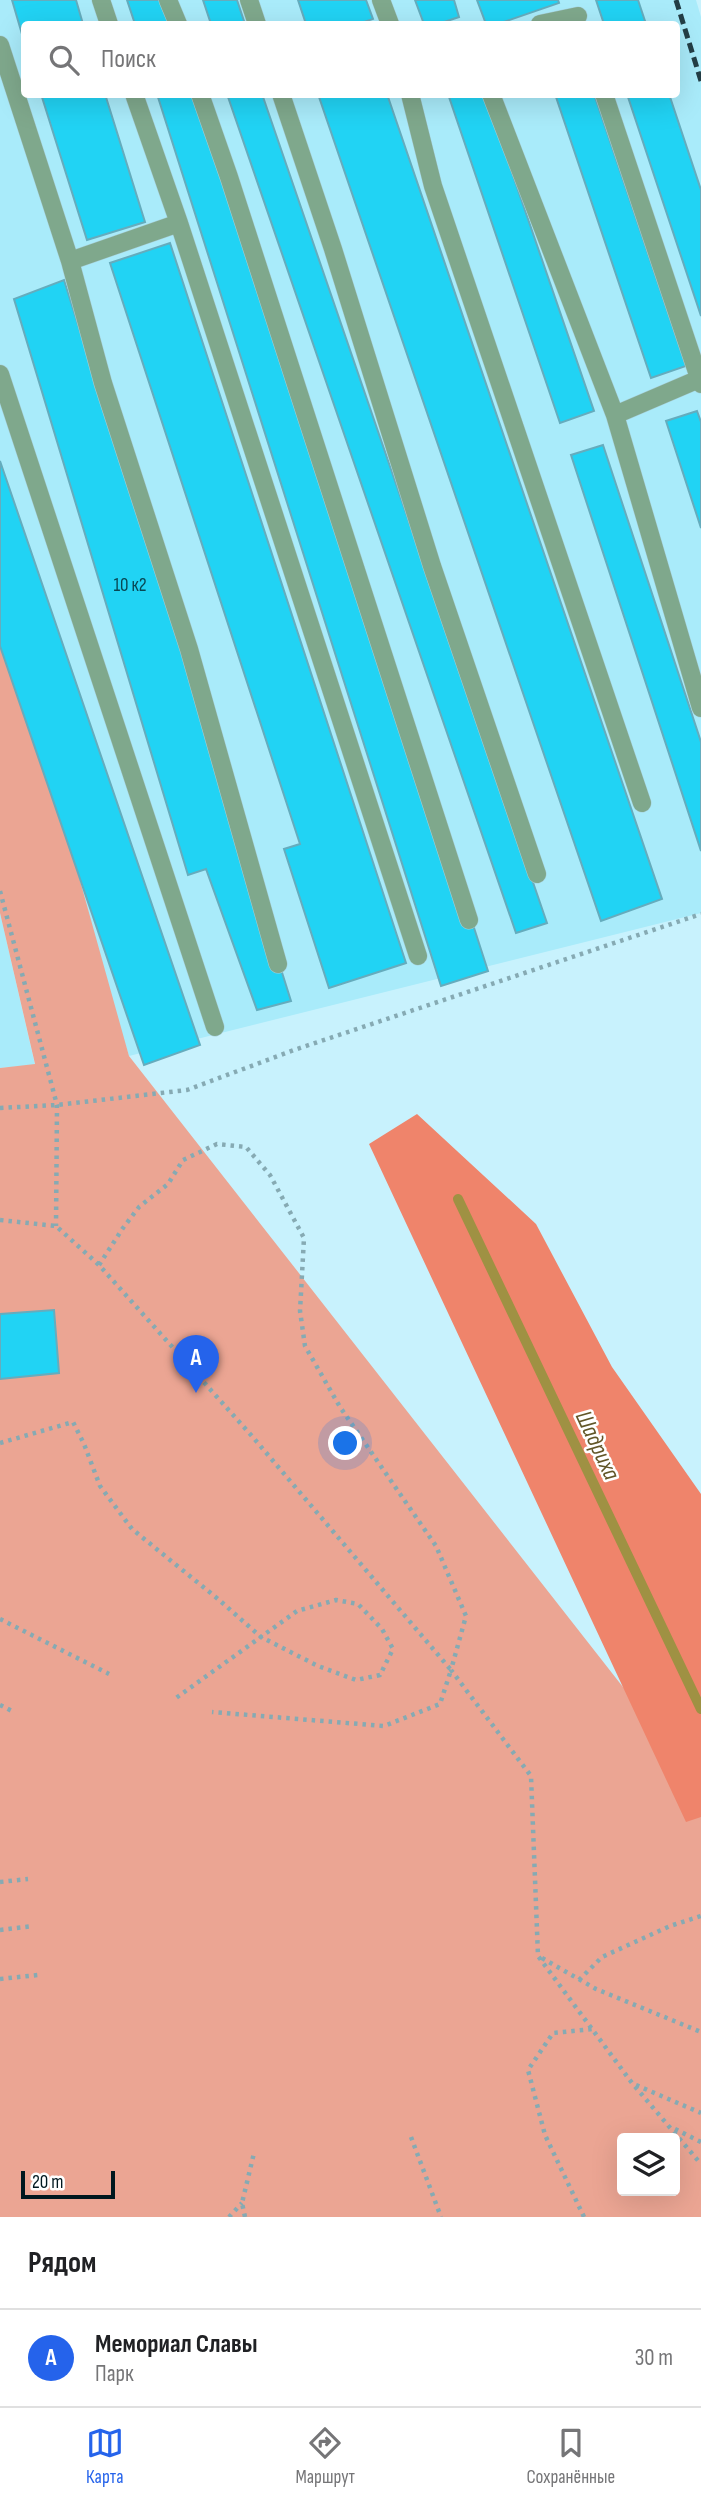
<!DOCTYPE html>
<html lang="ru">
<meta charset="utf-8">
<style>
body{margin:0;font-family:"Sofia Sans Condensed",sans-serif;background:#f2f2f2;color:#202124}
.controls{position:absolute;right:21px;bottom:21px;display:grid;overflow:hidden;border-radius:7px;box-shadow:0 7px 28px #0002}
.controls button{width:63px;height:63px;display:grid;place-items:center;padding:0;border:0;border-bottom:2px solid #e0e0e0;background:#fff;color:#202124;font:35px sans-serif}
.scale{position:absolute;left:21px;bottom:18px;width:94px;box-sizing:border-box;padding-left:7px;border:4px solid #00181f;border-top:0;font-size:19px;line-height:24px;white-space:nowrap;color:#00181f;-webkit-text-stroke:5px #fff;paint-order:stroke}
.you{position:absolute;left:346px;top:1444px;width:24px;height:24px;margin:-18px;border:5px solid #fff;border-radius:50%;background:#1a73e8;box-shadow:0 0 0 10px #1a73e833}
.badge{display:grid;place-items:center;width:46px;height:46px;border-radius:50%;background:#2563eb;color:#fff;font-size:23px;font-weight:700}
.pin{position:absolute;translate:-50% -58px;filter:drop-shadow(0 2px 4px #0008)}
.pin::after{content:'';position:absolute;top:37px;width:24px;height:21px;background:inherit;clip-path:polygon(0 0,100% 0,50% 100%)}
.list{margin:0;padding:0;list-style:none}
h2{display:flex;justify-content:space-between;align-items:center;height:91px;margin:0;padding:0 28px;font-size:30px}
h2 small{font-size:23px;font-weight:400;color:#757577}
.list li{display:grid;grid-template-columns:46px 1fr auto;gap:21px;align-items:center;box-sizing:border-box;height:98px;padding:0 28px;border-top:2px solid #e0e0e0}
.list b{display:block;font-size:26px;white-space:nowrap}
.list p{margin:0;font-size:23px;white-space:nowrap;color:#757577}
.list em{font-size:23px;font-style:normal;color:#757577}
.icon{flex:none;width:38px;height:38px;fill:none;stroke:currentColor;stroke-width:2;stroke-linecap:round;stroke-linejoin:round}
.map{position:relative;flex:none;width:701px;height:2217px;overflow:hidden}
.search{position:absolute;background:#fff;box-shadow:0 7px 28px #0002;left:21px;right:21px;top:21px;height:77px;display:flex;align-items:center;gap:18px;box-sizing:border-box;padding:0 24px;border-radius:7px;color:#757577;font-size:26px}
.sheet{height:189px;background:#fff}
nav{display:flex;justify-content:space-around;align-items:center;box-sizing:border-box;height:98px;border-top:2px solid #e0e0e0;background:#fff;font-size:19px;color:#757577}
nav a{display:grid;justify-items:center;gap:4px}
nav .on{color:#2563eb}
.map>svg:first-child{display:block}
.built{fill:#a9ebfa;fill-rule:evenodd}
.green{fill:#eba593;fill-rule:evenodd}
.forest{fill:#ef846b}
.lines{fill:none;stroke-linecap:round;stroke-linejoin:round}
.stream{stroke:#9f9143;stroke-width:10}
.building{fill:#21d3f4;stroke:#65acbd;stroke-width:2}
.service-casing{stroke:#a8cfd9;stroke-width:19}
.path{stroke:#86aab3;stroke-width:4.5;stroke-dasharray:3.5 5;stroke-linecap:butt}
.service{stroke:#7fa88c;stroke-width:18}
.rail{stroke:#233e46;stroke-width:5;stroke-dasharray:10 5;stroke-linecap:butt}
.labels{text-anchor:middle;stroke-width:5;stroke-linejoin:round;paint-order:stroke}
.number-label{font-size:19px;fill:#084754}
.water-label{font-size:24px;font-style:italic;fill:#625628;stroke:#fff}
</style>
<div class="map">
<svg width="701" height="2217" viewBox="0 0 701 2217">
<rect width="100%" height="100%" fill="#c8f2fd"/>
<path class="built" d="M0,0H696L701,17V913L129,1056L0,646ZM24,24H676V94H24Z
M0,913L35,1065L0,1068Z"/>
<path class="green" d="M0,633L79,877L129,1056L648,1719L701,1800V2217H0V1068L35,1064L0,913ZM622,2138H675V2191H622Z"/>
<path class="forest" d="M417,1114L536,1224L612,1367L701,1494V1817L686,1822L369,1144Z"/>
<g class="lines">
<path class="stream" d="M458,1199L701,1709"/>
</g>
<path class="building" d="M12,0H76L83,24H24V41Z
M127,0H173L181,24H135Z
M203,0H237L245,24H211Z
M298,0H366L373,19L358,24H306Z
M415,0H454L459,17L438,24H424Z
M477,0H558L559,3L498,24H486Z
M596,0H638L646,24H604Z
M41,94H105L145,222L87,240Z
M157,94H204L488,971L441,986Z
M227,94H262L547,923L516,933Z
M318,94H387L662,899L601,921Z
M448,94H485L594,411L560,423Z
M555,94H594L686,366L651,378Z
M627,94H669L701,190V316Z
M170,243L406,963L329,988L284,849L300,844L110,263Z
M64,280L291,1001L257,1010L206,869L188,875L14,299Z
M697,411L701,422V528L666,421Z
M603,445L701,742V851L571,455Z
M0,461L200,1045L144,1065L0,646Z
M54,1310L59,1373L0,1379V1314Z"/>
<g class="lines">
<defs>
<path id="service" d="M101,0L109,24
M168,0L178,24
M249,0L257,24
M381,0L390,24
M540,24L578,16
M0,45L70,261L103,383L189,649L278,964
M134,94L179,223L418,956
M200,94L229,177L469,920
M281,94L333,249L432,566L537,874
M410,94L433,186L642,803
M491,94L615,415L701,708
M604,94L701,384
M70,261L179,223
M0,374L215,1027
M615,415L699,379"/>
</defs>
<use href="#service" class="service-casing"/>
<path class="path" d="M0,891L57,1105L56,1226
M0,1108L57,1105L187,1090L294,1050L701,914
M0,1220L56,1226L99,1265L251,1435L451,1670L440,1704L384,1726L212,1712
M99,1265L123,1228L139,1207L168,1184L183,1160L217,1144L246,1147L270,1175L304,1238L300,1311L305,1346L340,1407L436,1546L466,1616L451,1670L531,1776L538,1956L632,2083L701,2164
M0,1443L73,1422L84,1444L100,1486L132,1529L218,1599L261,1637L318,1666L356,1680L380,1675L393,1649L382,1629L358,1604L336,1600L297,1611L176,1698
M0,1619L109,1674
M0,1705L14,1712
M0,1882L28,1879
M0,1930L33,1926
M542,1958L596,1989L701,2032
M0,1979L38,1975
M579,1980L602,1957L670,1926L701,1916
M636,2085L701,2113
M675,2129L701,2142
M411,2137L441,2217
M229,2217L242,2203
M245,2217L242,2203L254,2153
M584,2217L545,2135L528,2070L553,2033L593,2029"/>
<use href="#service" class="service"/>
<path class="rail" d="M676,0L701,81"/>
</g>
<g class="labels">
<g class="number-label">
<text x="130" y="591">10 к2</text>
</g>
<g class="water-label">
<text transform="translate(598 1445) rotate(65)" y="8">Шадриха</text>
</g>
</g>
</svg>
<div class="controls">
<button><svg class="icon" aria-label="layers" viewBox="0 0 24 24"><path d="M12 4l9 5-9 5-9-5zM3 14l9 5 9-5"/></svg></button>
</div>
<div class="scale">20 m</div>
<div class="you"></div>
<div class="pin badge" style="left:196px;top:1393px">A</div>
<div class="search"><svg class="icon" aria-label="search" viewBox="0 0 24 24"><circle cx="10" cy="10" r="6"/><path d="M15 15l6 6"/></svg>Поиск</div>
</div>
<section class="sheet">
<h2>Рядом<small></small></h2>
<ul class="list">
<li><span class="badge">A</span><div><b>Мемориал Славы</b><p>Парк</p></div><em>30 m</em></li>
</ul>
</section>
<nav>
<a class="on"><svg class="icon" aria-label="map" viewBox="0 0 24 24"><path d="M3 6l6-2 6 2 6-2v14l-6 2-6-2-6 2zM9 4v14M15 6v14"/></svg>Карта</a>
<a><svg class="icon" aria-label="directions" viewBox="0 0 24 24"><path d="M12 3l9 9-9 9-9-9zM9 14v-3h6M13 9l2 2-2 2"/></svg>Маршрут</a>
<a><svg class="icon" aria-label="saved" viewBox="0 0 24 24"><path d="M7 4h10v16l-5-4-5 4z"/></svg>Сохранённые</a>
</nav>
